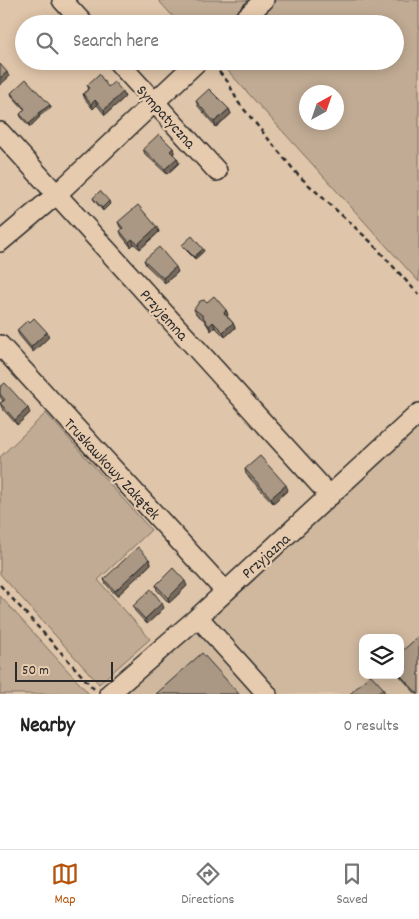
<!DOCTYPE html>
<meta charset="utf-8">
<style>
body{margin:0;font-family:Dekko,sans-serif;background:#f6f6f6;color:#222}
.controls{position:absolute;right:15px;bottom:15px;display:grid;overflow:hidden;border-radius:10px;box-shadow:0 2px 12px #0003}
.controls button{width:45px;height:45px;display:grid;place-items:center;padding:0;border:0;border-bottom:1px solid #e0e0e0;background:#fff;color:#222;font:25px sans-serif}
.compass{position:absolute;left:299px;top:85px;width:45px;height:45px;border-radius:50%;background:#fff;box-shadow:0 2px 12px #0003;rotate:40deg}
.scale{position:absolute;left:15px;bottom:12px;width:98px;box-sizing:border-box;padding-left:5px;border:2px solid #2b2b2b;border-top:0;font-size:14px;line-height:18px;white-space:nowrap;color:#2b2b2b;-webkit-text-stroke:4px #e7cbae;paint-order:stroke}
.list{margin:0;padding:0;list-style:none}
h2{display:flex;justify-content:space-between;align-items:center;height:65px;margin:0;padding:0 20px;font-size:21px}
h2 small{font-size:16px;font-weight:400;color:#767676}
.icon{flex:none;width:28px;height:28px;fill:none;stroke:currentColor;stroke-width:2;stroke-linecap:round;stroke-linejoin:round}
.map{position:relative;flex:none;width:419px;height:694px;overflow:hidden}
.search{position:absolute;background:#fff;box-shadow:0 2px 12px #0003;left:15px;right:15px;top:15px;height:55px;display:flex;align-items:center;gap:12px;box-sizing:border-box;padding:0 18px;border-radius:28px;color:#767676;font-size:19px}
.sheet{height:155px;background:#fff}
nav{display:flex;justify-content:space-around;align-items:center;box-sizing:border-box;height:70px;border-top:1px solid #e0e0e0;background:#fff;font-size:14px;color:#767676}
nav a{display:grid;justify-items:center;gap:2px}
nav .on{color:#b45309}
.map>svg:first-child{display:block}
.built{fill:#cfb89e;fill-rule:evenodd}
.green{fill:#c1ab94;stroke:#766b60;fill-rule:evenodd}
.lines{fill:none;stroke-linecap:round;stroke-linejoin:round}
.minor-casing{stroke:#2b2b2b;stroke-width:22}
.path{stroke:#2b2b2b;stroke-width:2.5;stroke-dasharray:5 4;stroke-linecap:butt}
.minor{stroke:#e7cbae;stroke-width:19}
.wall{fill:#928372;stroke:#2b2b2b}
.shaded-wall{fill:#776a5c;stroke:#2b2b2b}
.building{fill:#aa9884;stroke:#2b2b2b}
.labels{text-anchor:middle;stroke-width:4.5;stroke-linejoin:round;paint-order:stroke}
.street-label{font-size:16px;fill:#2b2b2b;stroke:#e7cbae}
</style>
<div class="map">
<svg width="419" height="694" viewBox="0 0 419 694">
<rect width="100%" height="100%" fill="#dfc5a9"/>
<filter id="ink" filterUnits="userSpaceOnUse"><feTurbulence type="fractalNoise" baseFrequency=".02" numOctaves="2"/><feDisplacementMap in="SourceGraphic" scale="10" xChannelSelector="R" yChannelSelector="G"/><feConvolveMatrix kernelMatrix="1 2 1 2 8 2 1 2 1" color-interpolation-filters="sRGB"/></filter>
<g filter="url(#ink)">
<path class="built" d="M419,414V694H112ZM363,638H400V675H363Z"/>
<path class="green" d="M158,0H419V282L219,61H395V24H180ZM306,92H336V122H306Z
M46,413L151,530L98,580L150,639L99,684L0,574V457Z
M0,596L89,694H0Z"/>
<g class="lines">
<defs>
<path id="minor" d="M62,0L84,24
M239,24L264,0
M117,61L217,171
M0,132L330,496
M0,242L57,194L198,61
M0,345L225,591
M198,617L267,694
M109,694L198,617L419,413"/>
</defs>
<use href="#minor" class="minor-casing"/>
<path class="path" d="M213,65L228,82L238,102L298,175L371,242L419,295
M0,585L95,690"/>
<use href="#minor" class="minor"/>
</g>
<path class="wall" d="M151,61H163L157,67Z
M87,85L108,87L125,97L105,115L97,105L93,109L85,99L83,94L89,89Z
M11,93L50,105L51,108L39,116L40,117L30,127L21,117L20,114L25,110L12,96Z
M196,101L229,109L231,114L216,127L198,106Z
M173,148L174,153L173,154L177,158L179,163L167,174L145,154L143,149Z
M93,198L110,204L103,211L94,200Z
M118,222L157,227L159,232L140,249L134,244L131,247L122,236L120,231L122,229L120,227Z
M182,245L204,251L195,259L183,247Z
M144,260L178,272L165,283L146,265Z
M207,302L226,310L228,315L227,316L233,323L235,328L225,337L215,327L211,331L204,320L196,314L194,309Z
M30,322L49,337L33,352L19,335L17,330Z
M0,387L30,413L17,425L2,408L0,403L3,401L0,397Z
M245,469L288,490L273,503L246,474Z
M149,559L151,564L117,596L106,584L104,579Z
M156,585L187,586L169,603L157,590Z
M133,606L164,608L147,624L135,611Z
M399,675H400L419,694H416Z"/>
<path class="shaded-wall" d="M156,61H163L157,67L155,62Z
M7,72L9,77L0,85V78Z
M123,92L125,97L105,115L104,110Z
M95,100L97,105L93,109L91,104Z
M50,105L51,108L39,116L40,117L30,127L29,124L38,113Z
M229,109L231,114L216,127L214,122Z
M173,148L174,153L172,156L170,151Z
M177,158L179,163L167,174L165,169Z
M109,201L110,204L103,211L102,208Z
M157,227L159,232L140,249L138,244Z
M132,239L134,244L131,247L129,242Z
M203,249L204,251L195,259L194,257Z
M176,267L178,272L165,283L163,278Z
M226,310L228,315L225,318L224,313Z
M213,322L215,327L211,331L209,326Z
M233,323L235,328L225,337L223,332Z
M47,332L49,337L33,352L31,347Z
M28,408L30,413L17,425L15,420Z
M286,485L288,490L273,503L271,498Z
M149,559L151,564L117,596L115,591Z
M185,581L187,586L169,603L168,598Z
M162,603L164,608L147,624L145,619Z
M383,688L385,694H376Z"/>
<path class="building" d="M0,64L7,72L0,78Z
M99,74L108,87L114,82L123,92L104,110L95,100L91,104L83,94L90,88L87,85Z
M26,79L50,105L38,113L39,115L29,124L20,114L25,109L11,93Z
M209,89L229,109L214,122L196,101Z
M159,134L173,148L170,151L177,158L165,169L143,149Z
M100,191L109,201L102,208L93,198Z
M138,205L157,227L138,244L132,239L129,242L125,237L120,231L123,228L118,222Z
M192,236L203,249L194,257L182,245Z
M159,247L176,267L163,278L144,260Z
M214,296L226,310L224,313L233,323L223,332L213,322L209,326L202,315L194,309L200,301L205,300L207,302Z
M34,318L47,332L31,347L17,330L28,320L30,322Z
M5,383L28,408L15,420L0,403L5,400L0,394V387Z
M260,456L286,485L271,498L245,469Z
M138,547L149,559L115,591L104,579Z
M173,568L185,581L168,598L156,585Z
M151,589L162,603L145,619L133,606Z
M419,636V694H418L400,675V653Z
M202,653L239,694H156Z
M370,675H371L383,688L376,694H350Z"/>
</g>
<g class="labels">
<g class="street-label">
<text transform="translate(167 116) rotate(48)" y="6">Sympatyczna</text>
<text transform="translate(165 314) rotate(48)" y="6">Przyjemna</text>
<text transform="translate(113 468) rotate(47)" y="6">Truskawkowy Zakątek</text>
<text transform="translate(265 555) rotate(-42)" y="6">Przyjazna</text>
</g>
</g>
</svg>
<div class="controls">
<button><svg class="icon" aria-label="layers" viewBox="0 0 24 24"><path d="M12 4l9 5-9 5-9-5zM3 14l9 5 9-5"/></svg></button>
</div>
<svg class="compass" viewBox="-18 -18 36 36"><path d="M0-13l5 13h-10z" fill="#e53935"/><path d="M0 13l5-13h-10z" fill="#767676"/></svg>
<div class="scale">50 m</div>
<div class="search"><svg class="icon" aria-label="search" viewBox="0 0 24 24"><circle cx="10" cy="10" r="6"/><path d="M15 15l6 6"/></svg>Search here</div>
</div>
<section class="sheet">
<h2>Nearby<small>0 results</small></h2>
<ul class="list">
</ul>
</section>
<nav>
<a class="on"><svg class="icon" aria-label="map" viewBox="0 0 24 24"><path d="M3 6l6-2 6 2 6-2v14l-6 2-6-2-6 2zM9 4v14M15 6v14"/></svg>Map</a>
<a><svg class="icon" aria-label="directions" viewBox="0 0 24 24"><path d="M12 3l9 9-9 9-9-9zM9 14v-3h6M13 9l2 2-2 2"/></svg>Directions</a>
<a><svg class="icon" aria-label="saved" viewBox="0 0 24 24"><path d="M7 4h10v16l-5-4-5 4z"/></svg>Saved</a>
</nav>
